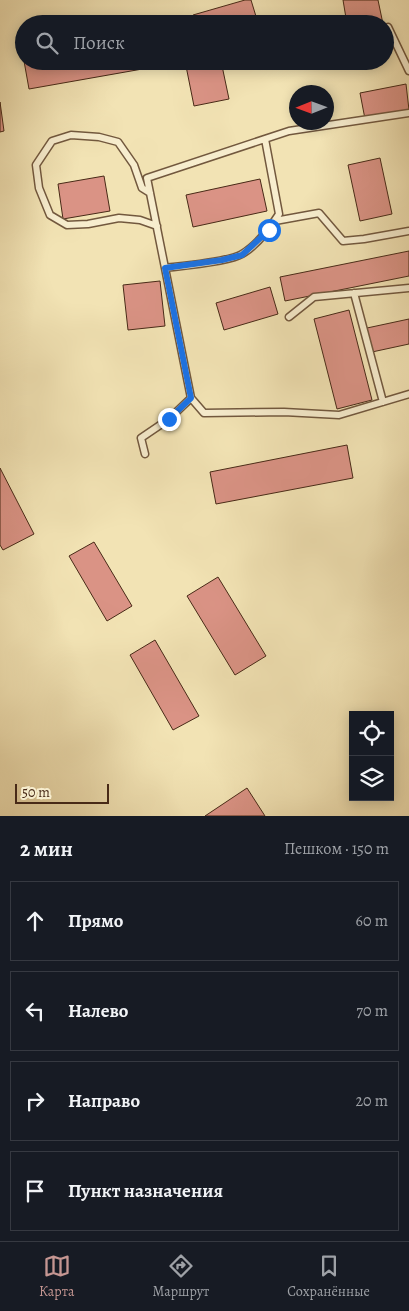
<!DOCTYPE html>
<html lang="ru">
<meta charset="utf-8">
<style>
body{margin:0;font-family:Alegreya,serif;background:#242831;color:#f1f3f6}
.controls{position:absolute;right:15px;bottom:15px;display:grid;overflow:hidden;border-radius:0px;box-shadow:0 2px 12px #0003}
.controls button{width:45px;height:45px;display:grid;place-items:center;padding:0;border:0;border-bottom:1px solid #363941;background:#171b24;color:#f1f3f6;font:25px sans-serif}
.compass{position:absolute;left:289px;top:85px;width:45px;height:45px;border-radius:50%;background:#171b24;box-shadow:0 2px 12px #0003;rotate:269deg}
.scale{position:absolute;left:15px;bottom:12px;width:94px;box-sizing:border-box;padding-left:5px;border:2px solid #482a17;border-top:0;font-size:14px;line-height:18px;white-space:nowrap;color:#482a17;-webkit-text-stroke:4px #f7edce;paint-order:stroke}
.stop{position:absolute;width:15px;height:15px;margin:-11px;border:4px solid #1a73e8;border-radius:50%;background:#fff}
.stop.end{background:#1a73e8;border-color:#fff;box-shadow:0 1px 5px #0008}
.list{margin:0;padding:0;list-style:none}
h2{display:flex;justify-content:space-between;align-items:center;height:65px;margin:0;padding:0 20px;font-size:21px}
h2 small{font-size:16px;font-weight:400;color:#9ea1a6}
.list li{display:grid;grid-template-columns:32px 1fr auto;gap:15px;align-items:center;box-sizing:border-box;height:80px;margin:0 10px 10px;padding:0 10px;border:1px solid #363941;border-radius:0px}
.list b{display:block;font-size:19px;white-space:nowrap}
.list em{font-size:16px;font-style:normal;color:#9ea1a6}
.icon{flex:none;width:28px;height:28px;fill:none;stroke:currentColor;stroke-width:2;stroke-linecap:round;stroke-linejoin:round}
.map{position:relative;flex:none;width:409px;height:816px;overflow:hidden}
.search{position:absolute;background:#171b24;box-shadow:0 2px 12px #0003;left:15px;right:15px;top:15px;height:55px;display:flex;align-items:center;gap:12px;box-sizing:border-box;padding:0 18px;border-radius:28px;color:#9ea1a6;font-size:19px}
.sheet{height:425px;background:#171b24}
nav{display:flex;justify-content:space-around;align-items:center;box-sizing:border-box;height:70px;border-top:1px solid #363941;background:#171b24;font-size:14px;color:#9ea1a6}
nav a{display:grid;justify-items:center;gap:2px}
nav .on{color:#c59692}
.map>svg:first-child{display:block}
.building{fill:#da9385;stroke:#482a17}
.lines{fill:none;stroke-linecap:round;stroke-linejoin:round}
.lane-casing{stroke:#72583e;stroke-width:9}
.lane{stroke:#f7edce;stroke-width:6}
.route{stroke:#1a73e8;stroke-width:6}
</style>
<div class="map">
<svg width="409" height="816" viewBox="0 0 409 816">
<rect width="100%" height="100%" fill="#f2e3b4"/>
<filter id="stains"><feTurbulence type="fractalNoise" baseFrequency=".004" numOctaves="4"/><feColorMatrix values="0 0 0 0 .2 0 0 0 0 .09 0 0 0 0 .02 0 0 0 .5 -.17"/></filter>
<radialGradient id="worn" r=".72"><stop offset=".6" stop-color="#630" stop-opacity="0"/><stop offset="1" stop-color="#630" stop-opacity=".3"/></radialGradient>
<path class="building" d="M245,0H251L258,23L196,24L193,15Z
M343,0H378L383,24H347Z
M139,19L140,24H112Z
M24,39V61L20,40Z
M24,61H147L148,68L29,89Z
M185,61H221L229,99L194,106Z
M406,84L409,110L365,119L360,93Z
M0,102L4,131L0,132Z
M380,158L392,214L360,221L348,165Z
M104,176L110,211L63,219L58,184Z
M260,179L267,211L193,227L186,195Z
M409,251V276L285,301L280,277Z
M160,281L165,326L128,330L123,285Z
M270,287L278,314L224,330L216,303Z
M349,310L372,400L337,409L314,319Z
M409,319V344L372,352L367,328Z
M347,445L353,478L216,504L210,472Z
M0,468L34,534L3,550L0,545Z
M94,542L132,606L107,621L69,556Z
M218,577L266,656L235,675L187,596Z
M155,640L199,716L173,730L130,655Z
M247,788L265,816H205Z"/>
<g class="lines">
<defs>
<path id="lane" d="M388,27L409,71
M409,113L289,131L147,178L191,398L204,413L284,412L339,415L409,394
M150,193L142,188L134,165L118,142L99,137L71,135L52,141L36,165L39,188L50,215L67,225L88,224L119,218L140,220L157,226
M275,221L319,213L343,241L364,239L409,231
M165,268C182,266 229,262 242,254C257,245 270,228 279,214L265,139
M354,293L383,402
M289,317L314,297L409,288
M145,454L141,438L169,419L191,398"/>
</defs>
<use href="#lane" class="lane-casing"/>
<use href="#lane" class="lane"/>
</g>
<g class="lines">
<path class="route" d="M169,419L191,398L165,268L222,260L242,255L269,230"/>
</g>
<rect width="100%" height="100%" filter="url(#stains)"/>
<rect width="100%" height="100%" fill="url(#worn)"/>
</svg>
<div class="controls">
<button><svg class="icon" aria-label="locate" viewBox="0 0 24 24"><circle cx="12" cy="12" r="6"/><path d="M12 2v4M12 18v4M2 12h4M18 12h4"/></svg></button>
<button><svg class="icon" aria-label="layers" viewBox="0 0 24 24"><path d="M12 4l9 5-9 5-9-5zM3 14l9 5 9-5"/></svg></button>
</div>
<svg class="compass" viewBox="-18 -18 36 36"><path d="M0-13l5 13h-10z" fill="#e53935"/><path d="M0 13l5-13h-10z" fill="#9ea1a6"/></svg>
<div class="scale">50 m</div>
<div class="stop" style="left:269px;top:230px"></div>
<div class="stop end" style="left:169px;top:419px"></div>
<div class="search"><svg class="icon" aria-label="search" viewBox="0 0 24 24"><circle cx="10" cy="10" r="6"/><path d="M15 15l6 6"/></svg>Поиск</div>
</div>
<section class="sheet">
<h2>2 мин<small>Пешком · 150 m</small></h2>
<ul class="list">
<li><svg class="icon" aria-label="ahead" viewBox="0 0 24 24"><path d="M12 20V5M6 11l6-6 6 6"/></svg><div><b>Прямо</b></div><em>60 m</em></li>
<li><svg class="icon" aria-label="left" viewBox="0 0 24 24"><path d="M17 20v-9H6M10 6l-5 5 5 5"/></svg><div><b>Налево</b></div><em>70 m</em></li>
<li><svg class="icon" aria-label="right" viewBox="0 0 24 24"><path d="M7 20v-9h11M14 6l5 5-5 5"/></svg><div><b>Направо</b></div><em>20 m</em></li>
<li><svg class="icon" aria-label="arrive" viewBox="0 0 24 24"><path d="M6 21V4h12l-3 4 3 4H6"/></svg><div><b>Пункт назначения</b></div></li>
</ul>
</section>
<nav>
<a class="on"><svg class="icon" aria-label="map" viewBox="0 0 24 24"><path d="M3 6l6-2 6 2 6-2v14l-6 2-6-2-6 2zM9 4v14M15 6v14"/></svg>Карта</a>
<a><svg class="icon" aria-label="directions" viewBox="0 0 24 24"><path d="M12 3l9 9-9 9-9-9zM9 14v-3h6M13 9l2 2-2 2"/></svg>Маршрут</a>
<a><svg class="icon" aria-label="saved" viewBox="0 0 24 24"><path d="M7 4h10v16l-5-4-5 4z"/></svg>Сохранённые</a>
</nav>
